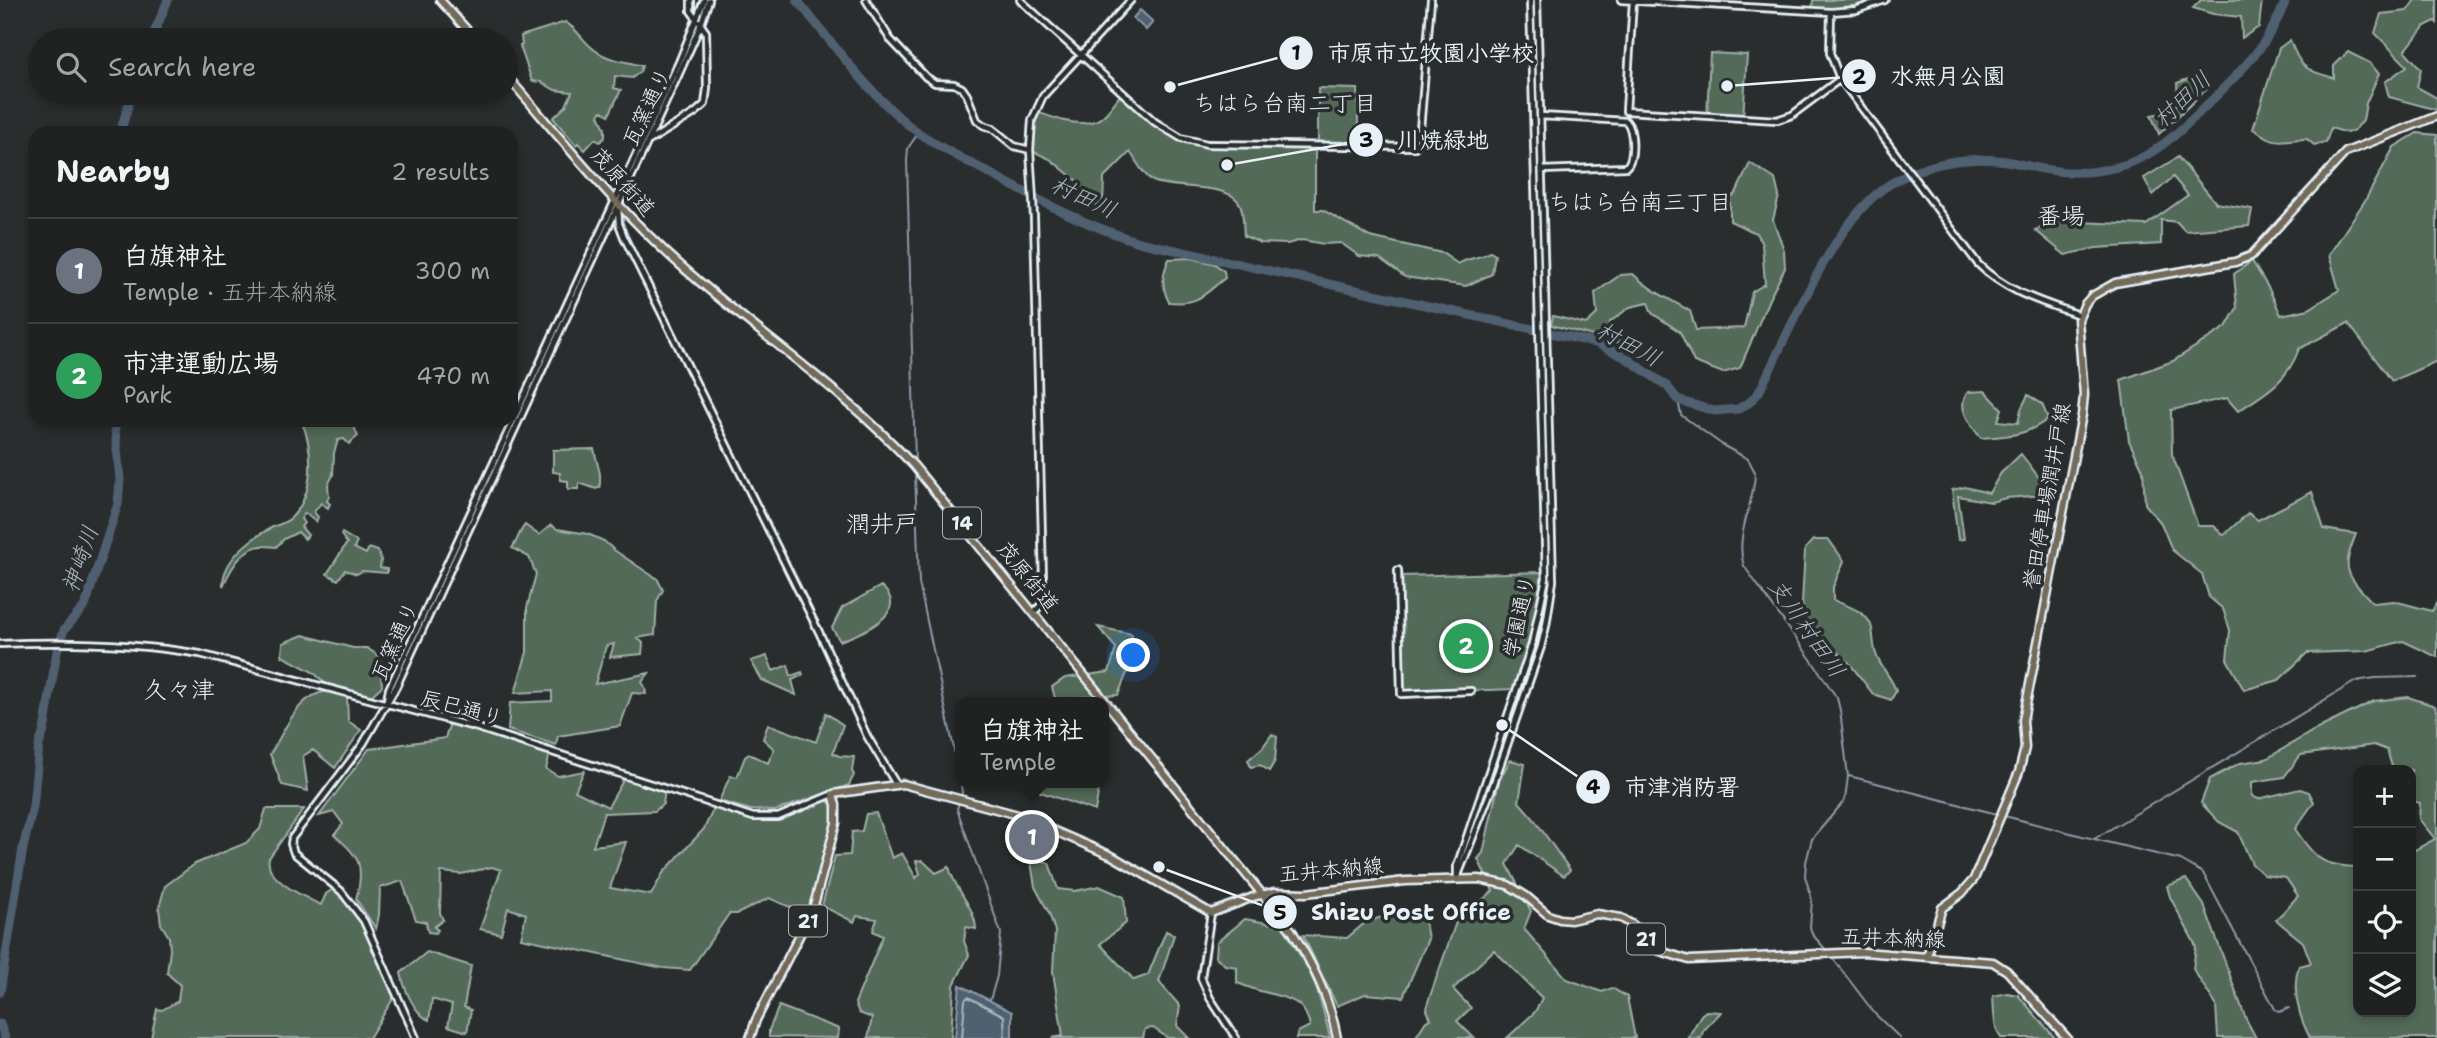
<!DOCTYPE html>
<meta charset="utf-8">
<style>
body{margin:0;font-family:"Shantell Sans","Klee One",sans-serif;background:#282a2a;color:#f1f3f6}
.controls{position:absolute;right:21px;bottom:21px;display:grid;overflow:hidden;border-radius:14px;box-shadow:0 4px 10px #0003}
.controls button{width:63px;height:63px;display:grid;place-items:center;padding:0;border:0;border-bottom:2px solid #3d3f40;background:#202222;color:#f1f3f6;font:35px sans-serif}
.you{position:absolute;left:1134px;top:656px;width:24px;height:24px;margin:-18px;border:5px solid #fff;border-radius:50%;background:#1a73e8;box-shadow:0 0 0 10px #1a73e833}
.badge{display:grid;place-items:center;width:46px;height:46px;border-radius:50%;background:#b45309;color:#fff;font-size:23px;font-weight:700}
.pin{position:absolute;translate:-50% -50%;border:4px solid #fff;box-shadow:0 2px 7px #0006}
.popup{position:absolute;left:955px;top:697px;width:154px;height:91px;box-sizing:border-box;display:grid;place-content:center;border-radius:14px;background:#202222;filter:drop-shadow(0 2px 5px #0005);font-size:23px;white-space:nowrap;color:#a2a4a5}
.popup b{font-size:26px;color:#f1f3f6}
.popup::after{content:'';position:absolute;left:50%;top:100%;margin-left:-14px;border:14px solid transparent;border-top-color:#202222}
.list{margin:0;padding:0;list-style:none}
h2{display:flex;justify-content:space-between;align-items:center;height:91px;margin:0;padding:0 28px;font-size:30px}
h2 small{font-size:23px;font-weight:400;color:#a2a4a5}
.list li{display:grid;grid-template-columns:46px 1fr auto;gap:21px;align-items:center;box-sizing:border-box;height:105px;padding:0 28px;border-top:2px solid #3d3f40}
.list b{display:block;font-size:26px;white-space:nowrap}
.list p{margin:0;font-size:23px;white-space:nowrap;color:#a2a4a5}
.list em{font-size:23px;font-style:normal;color:#a2a4a5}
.icon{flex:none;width:38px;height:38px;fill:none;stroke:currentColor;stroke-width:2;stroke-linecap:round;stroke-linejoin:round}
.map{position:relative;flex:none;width:2437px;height:1038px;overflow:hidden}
.search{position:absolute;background:#202222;box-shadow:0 4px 10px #0003;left:28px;top:28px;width:490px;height:77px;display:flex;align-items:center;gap:18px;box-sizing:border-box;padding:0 24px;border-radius:38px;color:#a2a4a5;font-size:26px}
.panel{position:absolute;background:#202222;box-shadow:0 4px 10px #0003;left:28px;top:126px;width:490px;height:301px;border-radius:21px}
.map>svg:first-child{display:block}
.green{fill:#536b58;stroke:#9eaea8;stroke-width:2;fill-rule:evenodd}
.water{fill:#4f6071;stroke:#8c9aa7;stroke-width:2}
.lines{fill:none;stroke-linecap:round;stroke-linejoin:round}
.shore{stroke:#abb7c2;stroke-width:2}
.stream{stroke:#8c9aa7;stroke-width:2}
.river{stroke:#4f6071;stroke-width:9}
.minor-casing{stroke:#e8f1f8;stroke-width:10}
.major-casing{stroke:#e8f1f8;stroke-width:11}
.minor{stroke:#2a2d2e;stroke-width:4.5}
.major{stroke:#736b5a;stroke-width:6}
.labels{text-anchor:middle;stroke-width:7;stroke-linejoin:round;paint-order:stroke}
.shield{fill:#2a2d2e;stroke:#afb6bb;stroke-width:2}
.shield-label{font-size:19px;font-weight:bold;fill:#e8f1f8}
.street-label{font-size:21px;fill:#e8f1f8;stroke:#2a2d2e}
.water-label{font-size:23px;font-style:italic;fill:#abb7c2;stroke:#2a2d2e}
.neighbourhood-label{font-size:23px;fill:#e8f1f8;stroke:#2a2d2e}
.quarter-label{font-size:24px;fill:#e8f1f8;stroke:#2a2d2e}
.leader{fill:none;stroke:#e8f1f8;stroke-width:2.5}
.callout-dot{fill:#e8f1f8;stroke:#2a2d2e;stroke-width:2.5}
.mark-label{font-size:21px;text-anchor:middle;font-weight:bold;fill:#111}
.callout-label{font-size:23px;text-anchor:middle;font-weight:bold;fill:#e8f1f8;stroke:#2a2d2e;stroke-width:7;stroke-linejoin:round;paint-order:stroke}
</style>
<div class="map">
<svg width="2437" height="1038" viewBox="0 0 2437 1038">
<rect width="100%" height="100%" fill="#2a2d2e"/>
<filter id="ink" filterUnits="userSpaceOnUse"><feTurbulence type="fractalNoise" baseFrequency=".0143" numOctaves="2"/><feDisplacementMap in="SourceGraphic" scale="14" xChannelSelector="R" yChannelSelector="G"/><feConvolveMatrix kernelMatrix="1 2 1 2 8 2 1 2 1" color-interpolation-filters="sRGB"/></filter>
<g filter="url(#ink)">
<path class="green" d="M1813,0H1884L1856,10L1812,11Z
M2201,0H2262L2259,27L2242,38L2241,17L2213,14L2193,8Z
M2415,0H2437V23L2435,21L2425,26L2405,51L2421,69L2417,87L2437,98V110L2389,97L2385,82L2407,66L2375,33L2381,14L2407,11Z
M565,22C576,28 581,38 590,46C606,61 623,60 642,66L640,72L632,78L615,76L614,88L621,90L609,115L602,111L599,115L605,129V137L600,142L595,139L585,150L578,143L576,145L553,118L566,106L572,92L555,90L541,82L532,81L520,46L522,45L521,36Z
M2290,40C2301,69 2304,69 2334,78V66L2348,52L2370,63L2379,74L2366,103L2363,121L2354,130L2347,133L2331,128L2326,142L2314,145L2307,139C2277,139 2281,147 2253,129L2279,48Z
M1710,53L1747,55L1743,119L1707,117Z
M2202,74L2210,86L2159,134L2151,115L2168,112L2178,103L2177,83Z
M1318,88L1358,89V146L1318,145Z
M1122,93L1173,134L1207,144L1315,145V210H1323L1370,237L1442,253L1458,264C1469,257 1479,259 1490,252L1495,255L1492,274L1466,286L1405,277L1379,258L1359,256L1341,243L1324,244L1302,240L1287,244L1261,243L1244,236C1243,227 1244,213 1240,204C1230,182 1171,190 1153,181C1144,177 1136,160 1130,152L1104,178L1103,205H1095L1087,200L1077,181L1050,159L1030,150L1035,111C1053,118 1076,127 1095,121C1106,117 1115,101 1122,93Z
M2417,133L2437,135V361L2392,381L2348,323L2299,349C2287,382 2266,393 2238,411L2227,398L2171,410L2172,454L2198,526H2214L2224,535L2248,513L2258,520L2312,492L2324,529L2356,534C2341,571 2346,574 2373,603L2394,601L2432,611L2437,602V657L2403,641L2366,651L2307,653L2279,680L2244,690L2227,659L2230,630L2223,609L2209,597L2202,574L2172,550L2161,523L2145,504L2143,470L2129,441L2121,380L2173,361L2226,327L2237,308L2234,274L2252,261L2269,289L2281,315L2309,309L2339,290L2329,255L2366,199L2394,147Z
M2178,157L2216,203L2252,209L2249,226L2185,231L2177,222L2161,220V244L2096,248L2065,255L2035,230L2057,221L2146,225L2188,195L2173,177L2153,195L2144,178Z
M1750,163L1775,179L1779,196L1773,220L1784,250L1785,268L1769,299L1740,368L1723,373L1694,362L1680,332L1652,313L1648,303L1630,307L1610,322V332L1624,339L1620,343L1551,325L1553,316L1586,324L1597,314L1595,293L1620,275L1633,274C1650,291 1670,299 1690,311L1696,330L1744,328L1752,292L1765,284L1762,244L1756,233L1730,221V198L1736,193Z
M1191,258L1215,264L1224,271L1225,278C1203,295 1199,305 1169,302C1161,287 1162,274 1169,259Z
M1985,391L2002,409L1998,421L2018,423L2021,409L2028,395L2042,404L2048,419C2026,436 2008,436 1981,438C1971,425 1955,408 1968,392Z
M301,420H351L358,436L349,444L344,439L338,440L334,453L333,475L328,485L329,496L327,501L330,504L328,508L321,503L314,512L318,517L316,522L305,513L301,519L304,523L301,527L308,535L305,539L298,532L284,539L276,547C272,547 269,546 264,546C244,545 230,570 223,586C222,560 251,538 273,527C280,524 286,523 292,517C315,493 314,449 301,420Z
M594,449L600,474V487L596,489L579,483V489H568V481L560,480V473L553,472V450Z
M2021,454L2050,492L2046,495L2006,498L1991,502L1958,496L1964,539L1958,540L1952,490L1965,487L1989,493L2001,473Z
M525,525L539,535L551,525L557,529L588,534L604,541L614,550L651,575L657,578L663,590L657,601L655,635L637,638L643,643L642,654L610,657L614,644L606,646L595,684L649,673L642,682L645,687L646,694L632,693L620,726L558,736L556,745L508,730L510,703L552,701V691L515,693L527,652V608L536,574L529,557L512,548C518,540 519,532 525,525Z
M342,533L357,542L354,548L366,554L369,548L378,551L381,560L380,568L387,569V573L362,571L357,574L345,570L338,580L327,574L347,543L341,535Z
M1813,540H1829L1844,561L1833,587V600C1848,606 1869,612 1872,629C1874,639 1873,648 1877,657C1882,669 1892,678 1896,691L1891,700L1873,694L1850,664L1805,621L1802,603L1805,549Z
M1542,572L1533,632L1514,689L1407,693L1404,691L1401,576Z
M881,586C913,613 860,634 840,641L832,628L842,608Z
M1098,627L1132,634L1131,663L1118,695L1082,697L1070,702H1056L1052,687L1065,678L1109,672L1116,648Z
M303,635L353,648H367L380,657L382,686L371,696L326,684L313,672L282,656L283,643Z
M767,656L773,671L788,665L791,676L802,672L803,675L792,680L796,695L762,680L751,661Z
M328,691L347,696L348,721L361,730L335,768L313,750L303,756L308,791L282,785L270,754C286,730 296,695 328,691Z
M2408,697L2435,706L2437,715V1038H2310C2299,1017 2291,989 2299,966L2311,963L2303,942L2276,920L2298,896L2286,878L2264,875L2252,864L2238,832L2219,822L2201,803L2210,779L2240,763L2266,759L2313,731L2374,701ZM2374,745L2387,750L2393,770H2411V801L2420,803L2419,819L2435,839L2411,852V1012H2358V867C2321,866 2316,859 2295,829L2314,802L2309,792L2300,789L2258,799L2252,796V782L2284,777L2301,755Z
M826,713L843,725L833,753L839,756L854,757L852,771L854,775L849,785L775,811L751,810L719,801L730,776L737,777L745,757L749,754L768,763L774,749L763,739L768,724L816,742Z
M450,723L550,754L546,769L558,776L584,771L575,791L608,807L625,777L665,790L663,804L655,811L604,813L593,846L626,842L610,888L651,895L663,873L704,829L715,806L750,819H774L824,799L833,805C836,832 809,910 797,935L793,931L802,912L769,898L737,914H729L690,970L663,968L521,938L526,914L508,908L501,934L480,929L501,870L492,867L461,874L441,872L440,913L443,920L434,927L438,930L436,933L428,932L426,922L416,920L402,881L380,888L379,915L376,929L356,899C365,866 360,856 334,835L343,824L334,812L319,816L369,749L445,738Z
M1272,734L1277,737L1275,761L1269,771L1260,765L1251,767L1248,760L1262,748Z
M1510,760L1525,764L1519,802L1534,819L1570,870L1564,876L1519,845L1507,864L1531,911L1524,929L1567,979L1602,992L1612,988L1627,997L1635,1038H1507L1535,1012L1542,998L1494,950L1453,989L1471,1008L1457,1021L1474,1038H1415L1426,1021L1431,1019L1427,1010L1428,1002L1456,922L1493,891L1478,859L1483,853L1499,781Z
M1031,783H1100L1095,811L1032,789Z
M266,809H304L269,858C264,880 305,897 321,905L326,894L333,889C365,916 379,957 396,994L369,1038H151L157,1009L162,1010L178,1001L180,985L167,973L170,950L169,937L161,924L159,908L165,886L195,864L246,843L260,829Z
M876,813L892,858L902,853L916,878L920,874L916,861L922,860L936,873L949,867C954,889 975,906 976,929L966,927L964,941L969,955L954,985L951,1038H868L872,1018L859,1013L855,1003L883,936L873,931L877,919L857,916L854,922L822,906L835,856L850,855L852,832L862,831L866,814Z
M1030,856L1049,863L1058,889L1075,891L1099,886L1124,897L1126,923L1100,944L1134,980L1148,975L1166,931L1174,935L1159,982L1180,1006L1177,1026L1189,1038H1168L1153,1028L1145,1029L1143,1038H1052L1063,1036L1053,972L1055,931L1049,913L1035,887Z
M2186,879L2204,905L2246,1019L2256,1038H2218L2216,1005L2193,969L2196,946L2170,897L2167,886Z
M1398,912L1424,915L1428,939L1403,997L1365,994L1337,1006L1303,935L1347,938L1366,922Z
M1245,919L1284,926C1291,943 1303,958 1311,975C1320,995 1325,1016 1330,1038H1296L1298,1032L1310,1026C1304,998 1287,999 1264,992C1255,990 1246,986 1237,983V967L1225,965L1216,957L1217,942Z
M427,952L471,966L464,1007L471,1010L467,1032L448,1026L452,1005L432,999L429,1020C414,1014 404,988 401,973Z
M2007,993L2018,995L2055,1038H2001C1993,1026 1994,1010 1993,996Z
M779,1006L839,1029L838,1038L769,1037V1030Z
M1706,1011L1721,1012L1703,1031L1701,1038H1688L1701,1015Z"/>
<path class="water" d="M1140,10L1153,22L1146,30L1133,18Z
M960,985L1012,1012V1038H955Z"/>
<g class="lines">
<path class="shore" d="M962,1038L965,1000L968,997L1004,1016L1005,1038"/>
<path class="stream" d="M1678,400L1681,415L1724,446L1748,459L1755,472C1755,503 1734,535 1744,566L1810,658L1837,698L1840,710L1848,776L1845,800L1812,839L1806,862L1805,876L1812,900L1810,927L1812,934L1827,951
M915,463L907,161L908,148L919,132
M915,472L919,583L960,778
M1849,776L2094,839L2356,681L2375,678L2417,677
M961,783L962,793L957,809L1001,933L997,976L990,1000
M2094,839L2181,860L2203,873L2275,1009L2279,1012L2289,1008
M1831,956L1875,1014L1900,1038"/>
<path class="river" d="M797,0C830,40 860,82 899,117C925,141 958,156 989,173C1038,200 1086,226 1139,242L1596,343L1626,358L1667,386L1678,400L1714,411L1738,409L1750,402L1759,392C1789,333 1834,218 1890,184C1923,165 1960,157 1997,160C2015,161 2031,168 2049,170C2078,175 2110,172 2137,160C2167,146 2188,123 2211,101C2245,67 2268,46 2286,0
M151,40L168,0
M120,133L132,93
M0,992L23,848L33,807L39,745L44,731L57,651L64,630L85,606L118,504L120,480L114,420
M0,1024L5,1038"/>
<defs>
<path id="minor" d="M866,0L890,39L926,77L935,83L954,84L962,88L967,95L977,120L983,125L992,128L1014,146L1030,150
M1020,0L1155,122L1181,138L1207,144L1415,147L1419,141L1431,0
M1621,0L1831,12L1856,10L1885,0
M1633,1L1626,111L1777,120L1792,115L1840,79
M1831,12L1830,53L1840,79L1978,264C2006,292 2043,302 2079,315
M1541,116L1626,121C1634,130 1635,159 1626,167L1542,170
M649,141L695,113L705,104L707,88L706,32L691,11V0
M618,208L619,224L624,237L819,632L867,736L896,784
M1398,570L1401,694L1471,691
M1034,612L1042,604L1043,579L1034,218L1030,150L1032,120L1043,96L1131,0
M0,644C67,641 134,643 200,654L478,728L753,817H778L833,794
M387,700L389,689L679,62L704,0
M1457,877V866L1532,644L1546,578L1530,0
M1457,878L1493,786L1541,647L1546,626L1553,581L1537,0
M1211,913L1201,978L1210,998L1236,1038
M416,1038L364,921L341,891L294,853L291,844L292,838L363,744L396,687L678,76L701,24L709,0"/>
<path id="major" d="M440,0L476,40
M506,75C564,142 620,213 687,271C763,337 845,391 914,466L1292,931C1313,965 1330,999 1337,1038
M1927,956L1942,908L1962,893L1974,879L2019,772L2025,748L2023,720L2082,415L2084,395L2078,320L2085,304L2092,296L2115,283L2235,262L2251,256L2346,152L2437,116
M750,1038L756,1020L813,909L836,823V805L833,794L903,784L1018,815L1112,856L1211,913L1256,896L1275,892L1306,893L1405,881L1479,879L1508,885L1526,896L1548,915L1560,919L1571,920L1597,914L1621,918L1633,925L1660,951L1689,960L1863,952L1993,962L2007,971L2067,1038"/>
</defs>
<use href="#minor" class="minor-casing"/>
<use href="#major" class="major-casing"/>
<use href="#minor" class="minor"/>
<use href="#major" class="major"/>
</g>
</g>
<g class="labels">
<g class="shield">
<rect x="943" y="507.5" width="38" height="31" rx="5"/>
<rect x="789" y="905.5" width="38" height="31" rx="5"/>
<rect x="1627" y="923.5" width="38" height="31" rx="5"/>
</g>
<g class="shield-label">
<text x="962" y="530">14</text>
<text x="808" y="928">21</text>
<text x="1646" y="946">21</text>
</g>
<g class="street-label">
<text transform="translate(647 107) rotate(-65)" y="7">瓦窯通り</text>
<text transform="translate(623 182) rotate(48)" y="7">茂原街道</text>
<text transform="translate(2047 496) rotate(-80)" y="7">誉田停車場潤井戸線</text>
<text transform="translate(1028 577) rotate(51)" y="7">茂原街道</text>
<text transform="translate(1519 616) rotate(-78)" y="7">学園通り</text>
<text transform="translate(395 641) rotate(-66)" y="7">瓦窯通り</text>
<text transform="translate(462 708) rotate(15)" y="7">辰巳通り</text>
<text transform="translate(1331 870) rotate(-5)" y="7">五井本納線</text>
<text transform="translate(1893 938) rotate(2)" y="7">五井本納線</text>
</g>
<g class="water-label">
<text transform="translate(2182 99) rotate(-43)" y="8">村田川</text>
<text transform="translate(1084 197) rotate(25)" y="8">村田川</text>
<text transform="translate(1629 344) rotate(28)" y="8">村田川</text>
<text transform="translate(80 559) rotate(-71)" y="8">神崎川</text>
<text transform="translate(1807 628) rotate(55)" y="8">支川村田川</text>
</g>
<g class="neighbourhood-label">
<text x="1285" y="111">ちはら台南二丁目</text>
<text x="1640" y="210">ちはら台南三丁目</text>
</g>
<g class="quarter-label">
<text x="2061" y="224">番場</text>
<text x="882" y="532">潤井戸</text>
<text x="179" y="698">久々津</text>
</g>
</g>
<path class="leader" d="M1170 87L1296 53M1727 86L1859 76M1227 165L1366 140M1502 725L1593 787M1159 867L1280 912"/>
<g class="callout-dot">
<circle cx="1170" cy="87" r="7"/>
<circle cx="1727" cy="86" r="7"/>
<circle cx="1227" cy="165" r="7"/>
<circle cx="1502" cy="725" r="7"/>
<circle cx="1159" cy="867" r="7"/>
<circle cx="1296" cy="53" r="18"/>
<circle cx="1859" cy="76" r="18"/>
<circle cx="1366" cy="140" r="18"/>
<circle cx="1593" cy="787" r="18"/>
<circle cx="1280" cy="912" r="18"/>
</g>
<g class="mark-label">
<text x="1296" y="60">1</text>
<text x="1859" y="84">2</text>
<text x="1366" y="147">3</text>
<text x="1593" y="794">4</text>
<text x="1280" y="920">5</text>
</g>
<g class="callout-label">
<text x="1431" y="61">市原市立牧園小学校</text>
<text x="1948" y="84">水無月公園</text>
<text x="1443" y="148">川焼緑地</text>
<text x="1682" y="795">市津消防署</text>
<text x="1411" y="920">Shizu Post Office</text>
</g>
</svg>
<div class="controls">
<button>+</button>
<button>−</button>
<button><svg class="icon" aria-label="locate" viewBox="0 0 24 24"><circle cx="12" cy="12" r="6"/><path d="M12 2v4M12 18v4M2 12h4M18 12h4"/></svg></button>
<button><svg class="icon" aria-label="layers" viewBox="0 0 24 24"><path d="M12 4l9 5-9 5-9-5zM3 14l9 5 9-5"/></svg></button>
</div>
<div class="you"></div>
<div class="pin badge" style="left:1032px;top:837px;background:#6b7280">1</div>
<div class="popup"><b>白旗神社</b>Temple</div>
<div class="pin badge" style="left:1466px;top:646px;background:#2e9e5b">2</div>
<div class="search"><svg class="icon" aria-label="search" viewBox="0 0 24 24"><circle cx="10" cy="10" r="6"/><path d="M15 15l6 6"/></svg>Search here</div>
<section class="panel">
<h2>Nearby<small>2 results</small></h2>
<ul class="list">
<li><span class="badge" style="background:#6b7280">1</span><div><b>白旗神社</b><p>Temple · 五井本納線</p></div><em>300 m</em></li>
<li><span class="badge" style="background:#2e9e5b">2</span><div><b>市津運動広場</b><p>Park</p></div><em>470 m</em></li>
</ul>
</section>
</div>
